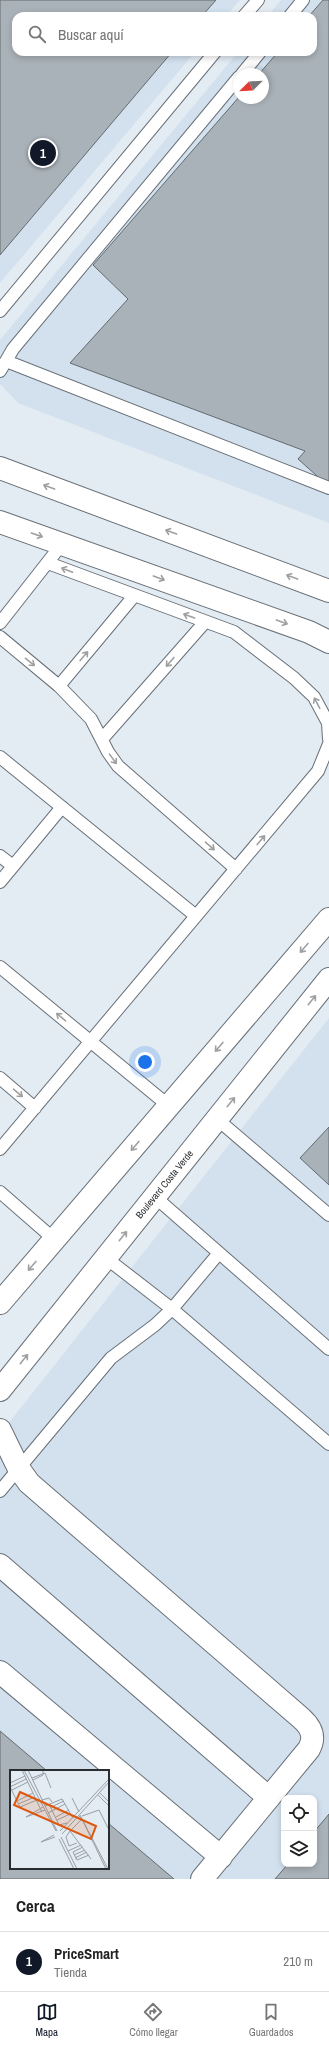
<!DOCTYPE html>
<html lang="es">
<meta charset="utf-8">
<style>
body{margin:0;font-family:"Archivo Narrow",sans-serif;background:#f2f2f2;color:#222}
.controls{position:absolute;right:12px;bottom:12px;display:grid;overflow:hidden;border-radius:8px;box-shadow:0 2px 6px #0003}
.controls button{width:36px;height:36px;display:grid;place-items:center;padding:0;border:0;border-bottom:1px solid #e0e0e0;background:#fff;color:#222;font:20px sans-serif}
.compass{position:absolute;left:233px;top:68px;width:36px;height:36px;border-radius:50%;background:#fff;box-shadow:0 2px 6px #0003;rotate:246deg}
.you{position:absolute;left:145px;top:1062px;width:14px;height:14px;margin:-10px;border:3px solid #fff;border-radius:50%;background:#1a73e8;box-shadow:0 0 0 6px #1a73e833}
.badge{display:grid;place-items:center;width:26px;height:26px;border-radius:50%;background:#111827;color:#fff;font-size:13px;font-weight:700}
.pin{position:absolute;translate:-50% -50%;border:2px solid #fff;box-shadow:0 1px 4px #0006}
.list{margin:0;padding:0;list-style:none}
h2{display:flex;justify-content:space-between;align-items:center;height:52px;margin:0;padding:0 16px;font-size:17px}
h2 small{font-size:13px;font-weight:400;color:#767676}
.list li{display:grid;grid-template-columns:26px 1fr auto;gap:12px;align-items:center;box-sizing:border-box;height:60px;padding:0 16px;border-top:1px solid #e0e0e0}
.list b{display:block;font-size:15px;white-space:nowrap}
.list p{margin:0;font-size:13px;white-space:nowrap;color:#767676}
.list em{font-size:13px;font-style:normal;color:#767676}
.icon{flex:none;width:22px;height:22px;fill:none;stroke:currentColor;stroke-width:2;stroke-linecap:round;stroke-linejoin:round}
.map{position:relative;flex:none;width:329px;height:1879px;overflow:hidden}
.search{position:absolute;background:#fff;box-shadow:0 2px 6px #0003;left:12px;right:12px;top:12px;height:44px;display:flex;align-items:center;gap:10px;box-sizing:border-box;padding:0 14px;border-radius:12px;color:#767676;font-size:15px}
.sheet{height:112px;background:#fff}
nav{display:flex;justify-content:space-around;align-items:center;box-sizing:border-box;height:56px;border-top:1px solid #e0e0e0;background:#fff;font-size:11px;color:#767676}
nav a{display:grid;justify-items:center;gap:2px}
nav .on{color:#111827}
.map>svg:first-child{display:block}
.built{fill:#d3e1ee;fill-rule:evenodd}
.building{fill:#aab2b9;stroke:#636b71}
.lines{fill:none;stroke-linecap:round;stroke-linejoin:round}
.service-casing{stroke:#697077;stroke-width:14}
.minor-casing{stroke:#697077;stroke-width:24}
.tertiary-casing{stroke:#697077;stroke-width:24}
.service{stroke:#fff;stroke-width:12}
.minor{stroke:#fff;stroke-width:22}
.tertiary{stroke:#fff;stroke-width:22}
.oneway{stroke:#9fa0a2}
.labels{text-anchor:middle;stroke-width:3;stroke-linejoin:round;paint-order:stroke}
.street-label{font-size:10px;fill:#2a2d30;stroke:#fff}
.inset-road{fill:none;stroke:#999fa5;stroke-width:1}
.view{fill:#de570e;fill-opacity:0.15;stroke:#de570e;stroke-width:2}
.inset-edge{fill:none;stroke:#2a2d30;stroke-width:2}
</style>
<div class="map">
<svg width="329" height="1879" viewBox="0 0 329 1879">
<rect width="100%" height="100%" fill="#e3ebf3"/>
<path class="built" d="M0,0H240L226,16H16V52H195L0,283Z
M281,0H329V523L18,403L0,384V340L238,52H313V16H268ZM239,74H263V98H239Z
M329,1018V1879H0V1434ZM11,1771H108V1868H11ZM284,1798H314V1864H284Z"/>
<path class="building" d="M0,0H216L202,16H16V52H172L0,255Z
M323,0H329V481L326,484L298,459L305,451L70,363L128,299L93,265L239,97L263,98V74H259L278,52H313V16H309Z
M329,1127V1185L300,1158Z
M0,1731L47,1771H11V1868H108V1823L174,1879H0Z
M329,1814V1879H275L288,1864H314V1832Z"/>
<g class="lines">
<defs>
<path id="service" d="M244,16L258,0
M290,16L303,0
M242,74L260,52
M0,311L215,52
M6,361L13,349L239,77
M0,371L6,361L329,488
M48,563L234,632L294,678L314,697L328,723L329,739
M0,623L62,544
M0,637L59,686L91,719L108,752L118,766L236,869
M59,686L134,596
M102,739L205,622
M0,757L196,916
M0,856L13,866
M0,882L62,807
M0,967L169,1106
M0,1078L35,1108
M217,1119L329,1215
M0,1149L318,771L329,744
M0,1192L55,1240
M155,1197L329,1349
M106,1258L172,1309L329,1444
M0,1491L111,1358L155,1325L172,1309L219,1253"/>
<path id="minor" d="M0,468L329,591
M0,522L309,632L329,642
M0,1430L19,1469L29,1483L301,1718C311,1727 316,1736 309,1749L202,1879
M0,1565L269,1798
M0,1672L221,1857"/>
<path id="tertiary" d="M0,1303L329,919
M0,1390L329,979"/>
</defs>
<use href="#service" class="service-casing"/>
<use href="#minor" class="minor-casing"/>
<use href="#tertiary" class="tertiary-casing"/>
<use href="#service" class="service"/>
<use href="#minor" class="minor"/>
<use href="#tertiary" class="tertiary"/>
</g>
<defs><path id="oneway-shaft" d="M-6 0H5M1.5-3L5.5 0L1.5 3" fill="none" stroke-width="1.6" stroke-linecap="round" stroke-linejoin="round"/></defs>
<g class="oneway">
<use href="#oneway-shaft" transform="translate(49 487) rotate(-160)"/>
<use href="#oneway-shaft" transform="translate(171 532) rotate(-160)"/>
<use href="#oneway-shaft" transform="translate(37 535) rotate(19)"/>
<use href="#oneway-shaft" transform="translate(67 570) rotate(-159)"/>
<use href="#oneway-shaft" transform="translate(292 577) rotate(-160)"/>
<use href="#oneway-shaft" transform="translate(159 578) rotate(20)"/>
<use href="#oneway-shaft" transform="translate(189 616) rotate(-160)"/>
<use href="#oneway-shaft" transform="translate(282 622) rotate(20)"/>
<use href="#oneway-shaft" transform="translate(84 656) rotate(-50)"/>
<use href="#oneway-shaft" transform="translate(30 662) rotate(39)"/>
<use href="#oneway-shaft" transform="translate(170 662) rotate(131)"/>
<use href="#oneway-shaft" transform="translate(317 703) rotate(-118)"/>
<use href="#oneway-shaft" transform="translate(113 759) rotate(54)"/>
<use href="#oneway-shaft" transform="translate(261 840) rotate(-50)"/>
<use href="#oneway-shaft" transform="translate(210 846) rotate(41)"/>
<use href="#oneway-shaft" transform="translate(304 948) rotate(131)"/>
<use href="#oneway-shaft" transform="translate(312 1000) rotate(-51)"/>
<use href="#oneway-shaft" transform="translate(61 1017) rotate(-140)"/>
<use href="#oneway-shaft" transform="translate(219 1047) rotate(131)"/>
<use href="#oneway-shaft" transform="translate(18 1093) rotate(40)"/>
<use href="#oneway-shaft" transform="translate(231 1102) rotate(-51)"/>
<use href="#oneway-shaft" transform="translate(135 1146) rotate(130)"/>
<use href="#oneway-shaft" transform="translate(123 1236) rotate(-51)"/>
<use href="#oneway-shaft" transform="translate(32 1266) rotate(131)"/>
<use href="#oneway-shaft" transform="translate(24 1359) rotate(-51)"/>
</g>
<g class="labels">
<g class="street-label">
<text transform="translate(164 1184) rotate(-51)" y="4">Boulevard Costa Verde</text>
</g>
</g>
<g transform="translate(10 1770)">
<rect width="99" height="99" fill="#e3ebf3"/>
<path class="inset-road" d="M12,0L32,42M14,0L46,61M18,0L47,61M22,8L35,3L41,18M23,10L33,5V0M0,13L15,6M0,17L10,37L27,30M0,17L16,9M2,20L18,12M90,23L99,32M88,25L99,36M62,28L69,42M32,30L39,28L42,32M7,31L23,23M8,34L25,27M39,34L49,55L57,53M35,36L52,29L63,48M33,37L16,47L35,40M41,37L54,31M38,43L55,34M70,45L98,99M69,46L72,49L60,61L81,89M72,46L89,40L99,60M46,47L59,40M72,49L96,99M47,50L60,44M50,61L99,9M60,61L56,67L59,76L67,73M52,64L99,12M51,67L67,99M49,69L64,99M31,72L44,65M31,72L45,67M73,77L63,82L67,90L79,85M58,81L71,75M64,85L75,80M65,88L77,82"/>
<path class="view" d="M10,22L86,56L81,69L4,35Z"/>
<rect width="99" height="99" class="inset-edge"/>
</g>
</svg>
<div class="controls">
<button><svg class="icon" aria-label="locate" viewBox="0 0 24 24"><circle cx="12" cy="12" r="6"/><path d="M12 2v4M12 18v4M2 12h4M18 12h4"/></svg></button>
<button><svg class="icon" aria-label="layers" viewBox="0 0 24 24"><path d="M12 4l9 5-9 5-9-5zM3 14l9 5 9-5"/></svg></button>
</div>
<svg class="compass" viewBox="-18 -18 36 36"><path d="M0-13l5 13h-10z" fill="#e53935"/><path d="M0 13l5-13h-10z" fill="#767676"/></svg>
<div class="you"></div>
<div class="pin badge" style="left:43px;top:153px">1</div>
<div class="search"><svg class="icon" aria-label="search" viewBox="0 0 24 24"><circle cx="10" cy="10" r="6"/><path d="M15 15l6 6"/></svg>Buscar aquí</div>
</div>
<section class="sheet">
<h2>Cerca<small></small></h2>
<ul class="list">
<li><span class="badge">1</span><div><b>PriceSmart</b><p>Tienda</p></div><em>210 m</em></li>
</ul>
</section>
<nav>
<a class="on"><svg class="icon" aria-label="map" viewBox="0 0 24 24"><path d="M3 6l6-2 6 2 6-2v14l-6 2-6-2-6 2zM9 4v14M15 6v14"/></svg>Mapa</a>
<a><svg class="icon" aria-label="directions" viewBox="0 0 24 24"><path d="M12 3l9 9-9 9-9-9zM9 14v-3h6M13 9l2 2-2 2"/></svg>Cómo llegar</a>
<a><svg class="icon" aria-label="saved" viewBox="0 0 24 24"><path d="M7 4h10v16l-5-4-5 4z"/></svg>Guardados</a>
</nav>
